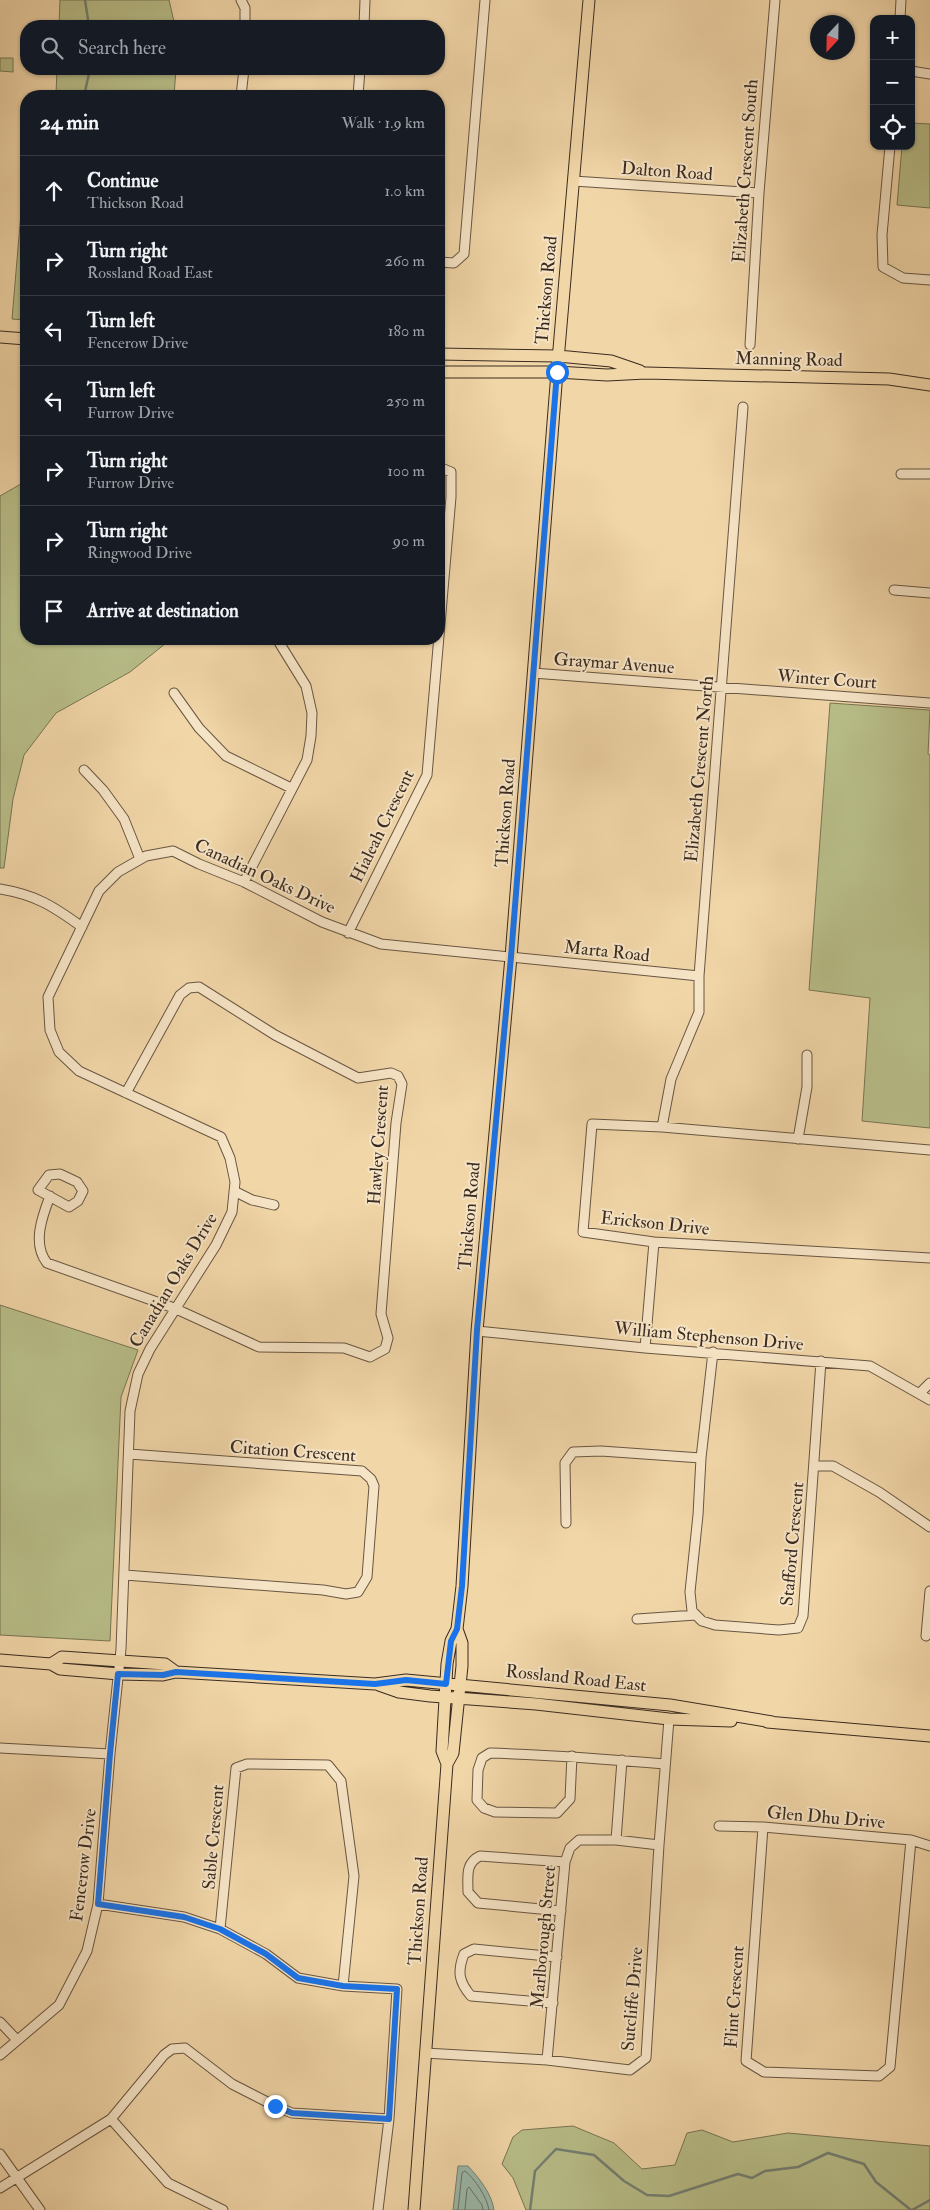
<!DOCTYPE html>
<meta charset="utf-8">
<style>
body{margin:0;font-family:"IM FELL Double Pica",serif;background:#20242c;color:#f1f3f6}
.controls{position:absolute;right:15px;top:15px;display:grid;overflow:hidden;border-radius:10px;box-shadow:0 1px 4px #0004}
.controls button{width:45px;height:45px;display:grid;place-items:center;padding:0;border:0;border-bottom:1px solid #363941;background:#171b24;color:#f1f3f6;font:25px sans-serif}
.compass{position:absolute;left:810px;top:15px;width:45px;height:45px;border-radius:50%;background:#171b24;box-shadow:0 1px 4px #0004;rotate:202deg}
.stop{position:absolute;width:15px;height:15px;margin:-11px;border:4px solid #1a73e8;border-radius:50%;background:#fff}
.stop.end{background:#1a73e8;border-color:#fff;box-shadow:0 1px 5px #0008}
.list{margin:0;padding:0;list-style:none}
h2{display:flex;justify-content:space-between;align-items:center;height:65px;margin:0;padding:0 20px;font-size:21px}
h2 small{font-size:16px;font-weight:400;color:#9ea1a6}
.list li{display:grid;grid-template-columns:32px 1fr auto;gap:15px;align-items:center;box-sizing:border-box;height:70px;padding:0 20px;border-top:1px solid #363941}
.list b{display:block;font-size:19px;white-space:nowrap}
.list p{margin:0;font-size:16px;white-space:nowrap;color:#9ea1a6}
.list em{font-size:16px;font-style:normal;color:#9ea1a6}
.icon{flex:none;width:28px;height:28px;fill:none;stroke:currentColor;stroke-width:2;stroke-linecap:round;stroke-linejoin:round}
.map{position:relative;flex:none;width:930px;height:2210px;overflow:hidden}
.search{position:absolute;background:#171b24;box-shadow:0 1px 4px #0004;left:20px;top:20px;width:425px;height:55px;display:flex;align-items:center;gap:12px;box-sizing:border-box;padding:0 18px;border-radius:20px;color:#9ea1a6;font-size:19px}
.panel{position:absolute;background:#171b24;box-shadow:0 1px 4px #0004;left:20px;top:90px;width:425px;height:555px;border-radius:20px}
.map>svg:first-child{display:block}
.green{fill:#b8be89;stroke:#797454}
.water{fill:#9bb9aa;stroke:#748073}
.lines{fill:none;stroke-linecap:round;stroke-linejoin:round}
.shore{stroke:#6a7265;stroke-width:1}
.stream{stroke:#748073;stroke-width:2.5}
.minor-casing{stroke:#685642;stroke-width:11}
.major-casing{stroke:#3a2b20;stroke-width:13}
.minor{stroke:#f6e4c6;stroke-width:9}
.major{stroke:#f1d6a8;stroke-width:11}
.route{stroke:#1a73e8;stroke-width:6}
.labels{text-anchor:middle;stroke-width:4;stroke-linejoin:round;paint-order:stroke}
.street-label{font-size:18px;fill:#3a2b20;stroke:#f6e4c6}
</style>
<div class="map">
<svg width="930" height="2210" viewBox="0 0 930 2210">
<rect width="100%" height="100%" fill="#f1d6a8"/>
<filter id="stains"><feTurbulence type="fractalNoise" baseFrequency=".004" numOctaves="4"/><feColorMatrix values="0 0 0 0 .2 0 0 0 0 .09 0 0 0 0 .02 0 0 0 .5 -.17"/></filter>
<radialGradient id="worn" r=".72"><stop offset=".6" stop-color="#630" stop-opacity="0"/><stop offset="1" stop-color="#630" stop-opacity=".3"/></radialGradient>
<path class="green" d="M60,0H169L175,26H59Z
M0,58H13V72L0,71Z
M57,69H176L174,96H31V93L56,94Z
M911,123L930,124V208L897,205L902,146H911Z
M26,154V320L12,319Z
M26,481V639H171L130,672L56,713L24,755L13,799L4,868H0V496Z
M830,703L930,710L928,754L930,755V1128L862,1121L870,998L809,990Z
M0,1305L138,1350L121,1397L110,1641L0,1635Z
M573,2126L614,2143L642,2169L675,2165L687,2133L702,2130L733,2142L788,2133L930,2146V2210H526L513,2178L502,2164L513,2137L522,2130Z"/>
<path class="water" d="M458,2166H468C479,2178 492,2194 494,2210H453Z"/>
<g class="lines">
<path class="shore" d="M458,2210L462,2173L465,2171C475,2179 487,2197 489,2210
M465,2210L467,2189L469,2187L482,2205L483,2210"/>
<path class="stream" d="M85,0L89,26
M84,96L90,69
M530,2210L535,2171L556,2149L594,2155L624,2181L647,2195L669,2196L738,2174L752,2178L765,2171L798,2167L828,2153L864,2164L876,2182L911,2210
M912,2210L930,2200"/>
<defs>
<path id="minor" d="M241,0L245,8V26
M900,19L901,0
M364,26L365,0
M911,71L930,74
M241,96L244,69
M358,96L360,69
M890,146L882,235L883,267L903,278L930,280
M573,181L759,193
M439,262L454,263L464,254L485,0
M750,345L759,193L775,0
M901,474H930
M894,590L930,593
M533,673L930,703
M174,693L199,728L226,756L291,788
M84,770L103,790L124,819L140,859
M244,882L307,760L311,736L312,713L306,686L277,639
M0,889C36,895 53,906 82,927
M348,933L427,775L451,497V472L439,467
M662,1127L671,1079L699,1012V976L743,407
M798,1139L807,1087V1055
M930,1150L662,1127L592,1124L583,1232L654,1242L930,1258
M60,1174L77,1182L83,1191L78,1201L69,1207L38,1190L49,1175Z
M234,1191L252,1200L274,1205
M50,1196C42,1217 32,1244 47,1263L174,1308L259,1347L344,1348L370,1357L385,1349L388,1338L381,1314L396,1123L402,1084L398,1076L391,1073L358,1078L275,1035L199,987L189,988L180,995L126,1093
M477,1331L645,1348L870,1366L930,1400
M645,1348L654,1242
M713,1352L701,1458L698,1515L690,1592L692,1611L702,1621L715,1625L779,1630L798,1628L803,1616L821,1361
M920,1393L930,1383
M815,1466H833L879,1492L930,1527
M566,1523L565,1463L573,1452L601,1451L701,1458
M125,1575L323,1590L346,1594L358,1592L367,1577L374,1486L371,1479L362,1471L129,1454
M637,1619L696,1615
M926,1636L930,1591
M0,1748L110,1754
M572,1756L570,1799L557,1813L495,1812L484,1808L477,1800L478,1770L482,1758L490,1753C549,1755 607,1759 665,1764
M719,1826L763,1827L911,1840L930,1846
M763,1827L746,2061L764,2072L879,2076L890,2067L911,1840
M616,1840L622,1760
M98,1904L184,1917L220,1929L266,1954L298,1978L343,1986L397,1989L389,2119L378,2210
M561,1911L478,1903L468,1892C468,1877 465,1863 480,1856L565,1862
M220,1929L236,1768L247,1764L328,1765L341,1781L354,1876L343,1986
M553,2003L471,1996C459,1982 457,1972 464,1954L474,1949L557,1957
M0,2022L17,2040
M425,2053L547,2060L630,2070L646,2058L659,1845L669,1719
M0,2055L59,2005L87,1951L98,1904L110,1754L121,1649L130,1411L138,1374L150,1349L216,1245L232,1212L235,1182L230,1158L221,1137L79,1071L59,1052L50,1030L48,997L99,891L118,872L146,856L173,851L199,864L244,882L322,922L381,944L699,976
M547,2060L565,1862L570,1848L579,1840H616L659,1845
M111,2119L168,2183L223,2210
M0,2154L40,2210
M0,2188L111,2119L164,2055L172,2049L185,2048L232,2084L275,2106L292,2113L389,2119"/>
<path id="major" d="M0,337L26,339
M439,354L558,356L611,361L640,371
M439,372H557L607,375L646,373L889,379L930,385
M0,1660L51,1664L60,1669L119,1674L163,1675L176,1672L375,1684L406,1680L670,1705L772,1722
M51,1664L62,1657L165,1664L176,1672
M379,1685L399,1692L430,1696L536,1704L669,1719L731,1721
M767,1722L930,1736
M447,1764L442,1751L447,1664L451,1641L457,1629L462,1586L477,1331L511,957L557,372L589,0
M414,2210L447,1764L453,1753L462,1666V1643L457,1629"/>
</defs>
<use href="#minor" class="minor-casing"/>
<use href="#major" class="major-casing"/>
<use href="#minor" class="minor"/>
<use href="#major" class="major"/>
</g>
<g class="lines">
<path class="route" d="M275,2106L292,2113L389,2119L397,1989L343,1986L298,1978L266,1954L220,1929L184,1917L98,1904L110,1754L118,1674L163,1675L176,1672L375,1684L406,1680L446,1684L451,1641L457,1629L462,1586L477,1330L511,957L557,372"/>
</g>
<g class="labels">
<g class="street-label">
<text transform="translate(667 171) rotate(4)" y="6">Dalton Road</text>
<text transform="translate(745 171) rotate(-86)" y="6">Elizabeth Crescent South</text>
<text transform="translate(546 290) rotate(-85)" y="6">Thickson Road</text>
<text transform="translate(789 359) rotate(1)" y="6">Manning Road</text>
<text transform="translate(614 663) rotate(4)" y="6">Graymar Avenue</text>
<text transform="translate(827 679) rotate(4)" y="6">Winter Court</text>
<text transform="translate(699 769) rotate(-85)" y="6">Elizabeth Crescent North</text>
<text transform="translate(505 813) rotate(-86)" y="6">Thickson Road</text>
<text transform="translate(382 826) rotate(-64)" y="6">Hialeah Crescent</text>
<text transform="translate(265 876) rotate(25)" y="6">Canadian Oaks Drive</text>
<text transform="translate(607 951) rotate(6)" y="6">Marta Road</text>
<text transform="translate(378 1145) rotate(-86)" y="6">Hawley Crescent</text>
<text transform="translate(469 1216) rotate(-85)" y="6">Thickson Road</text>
<text transform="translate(655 1223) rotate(6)" y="6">Erickson Drive</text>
<text transform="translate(173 1280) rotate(-59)" y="6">Canadian Oaks Drive</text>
<text transform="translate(709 1336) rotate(5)" y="6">William Stephenson Drive</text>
<text transform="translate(293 1451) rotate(4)" y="6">Citation Crescent</text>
<text transform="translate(792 1544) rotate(-85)" y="6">Stafford Crescent</text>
<text transform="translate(576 1678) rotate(6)" y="6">Rossland Road East</text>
<text transform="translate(826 1817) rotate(5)" y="6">Glen Dhu Drive</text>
<text transform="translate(213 1837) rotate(-85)" y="6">Sable Crescent</text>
<text transform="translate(83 1865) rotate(-83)" y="6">Fencerow Drive</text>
<text transform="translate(418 1911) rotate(-86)" y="6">Thickson Road</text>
<text transform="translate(543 1937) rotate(-85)" y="6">Marlborough Street</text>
<text transform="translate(734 1997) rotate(-86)" y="6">Flint Crescent</text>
<text transform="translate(632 1999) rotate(-85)" y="6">Sutcliffe Drive</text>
</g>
</g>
<rect width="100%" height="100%" filter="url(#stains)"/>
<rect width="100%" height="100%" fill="url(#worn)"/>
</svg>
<div class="controls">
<button>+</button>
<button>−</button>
<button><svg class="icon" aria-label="locate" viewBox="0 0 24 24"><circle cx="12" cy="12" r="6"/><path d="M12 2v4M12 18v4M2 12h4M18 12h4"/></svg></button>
</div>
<svg class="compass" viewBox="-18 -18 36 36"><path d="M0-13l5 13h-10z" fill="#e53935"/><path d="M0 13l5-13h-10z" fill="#9ea1a6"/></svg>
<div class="stop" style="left:557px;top:372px"></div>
<div class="stop end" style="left:275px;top:2106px"></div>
<div class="search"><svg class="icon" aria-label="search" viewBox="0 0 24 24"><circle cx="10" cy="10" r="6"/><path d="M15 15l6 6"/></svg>Search here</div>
<section class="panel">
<h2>24 min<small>Walk · 1.9 km</small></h2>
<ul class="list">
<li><svg class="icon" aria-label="ahead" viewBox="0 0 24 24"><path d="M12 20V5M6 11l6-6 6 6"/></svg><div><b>Continue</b><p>Thickson Road</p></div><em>1.0 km</em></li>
<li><svg class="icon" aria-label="right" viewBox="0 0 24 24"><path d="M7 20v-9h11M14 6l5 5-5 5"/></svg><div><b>Turn right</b><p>Rossland Road East</p></div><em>260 m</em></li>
<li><svg class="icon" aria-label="left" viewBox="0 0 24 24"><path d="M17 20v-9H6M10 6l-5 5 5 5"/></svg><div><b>Turn left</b><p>Fencerow Drive</p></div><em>180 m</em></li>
<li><svg class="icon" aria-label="left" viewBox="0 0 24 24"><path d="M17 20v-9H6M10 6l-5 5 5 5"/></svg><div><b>Turn left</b><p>Furrow Drive</p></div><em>250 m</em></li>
<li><svg class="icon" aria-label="right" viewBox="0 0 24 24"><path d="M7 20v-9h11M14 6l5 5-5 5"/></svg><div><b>Turn right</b><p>Furrow Drive</p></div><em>100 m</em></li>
<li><svg class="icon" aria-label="right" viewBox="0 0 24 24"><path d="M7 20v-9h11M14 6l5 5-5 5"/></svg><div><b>Turn right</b><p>Ringwood Drive</p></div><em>90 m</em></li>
<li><svg class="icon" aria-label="arrive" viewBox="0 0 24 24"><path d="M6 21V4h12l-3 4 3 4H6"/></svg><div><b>Arrive at destination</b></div></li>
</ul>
</section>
</div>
